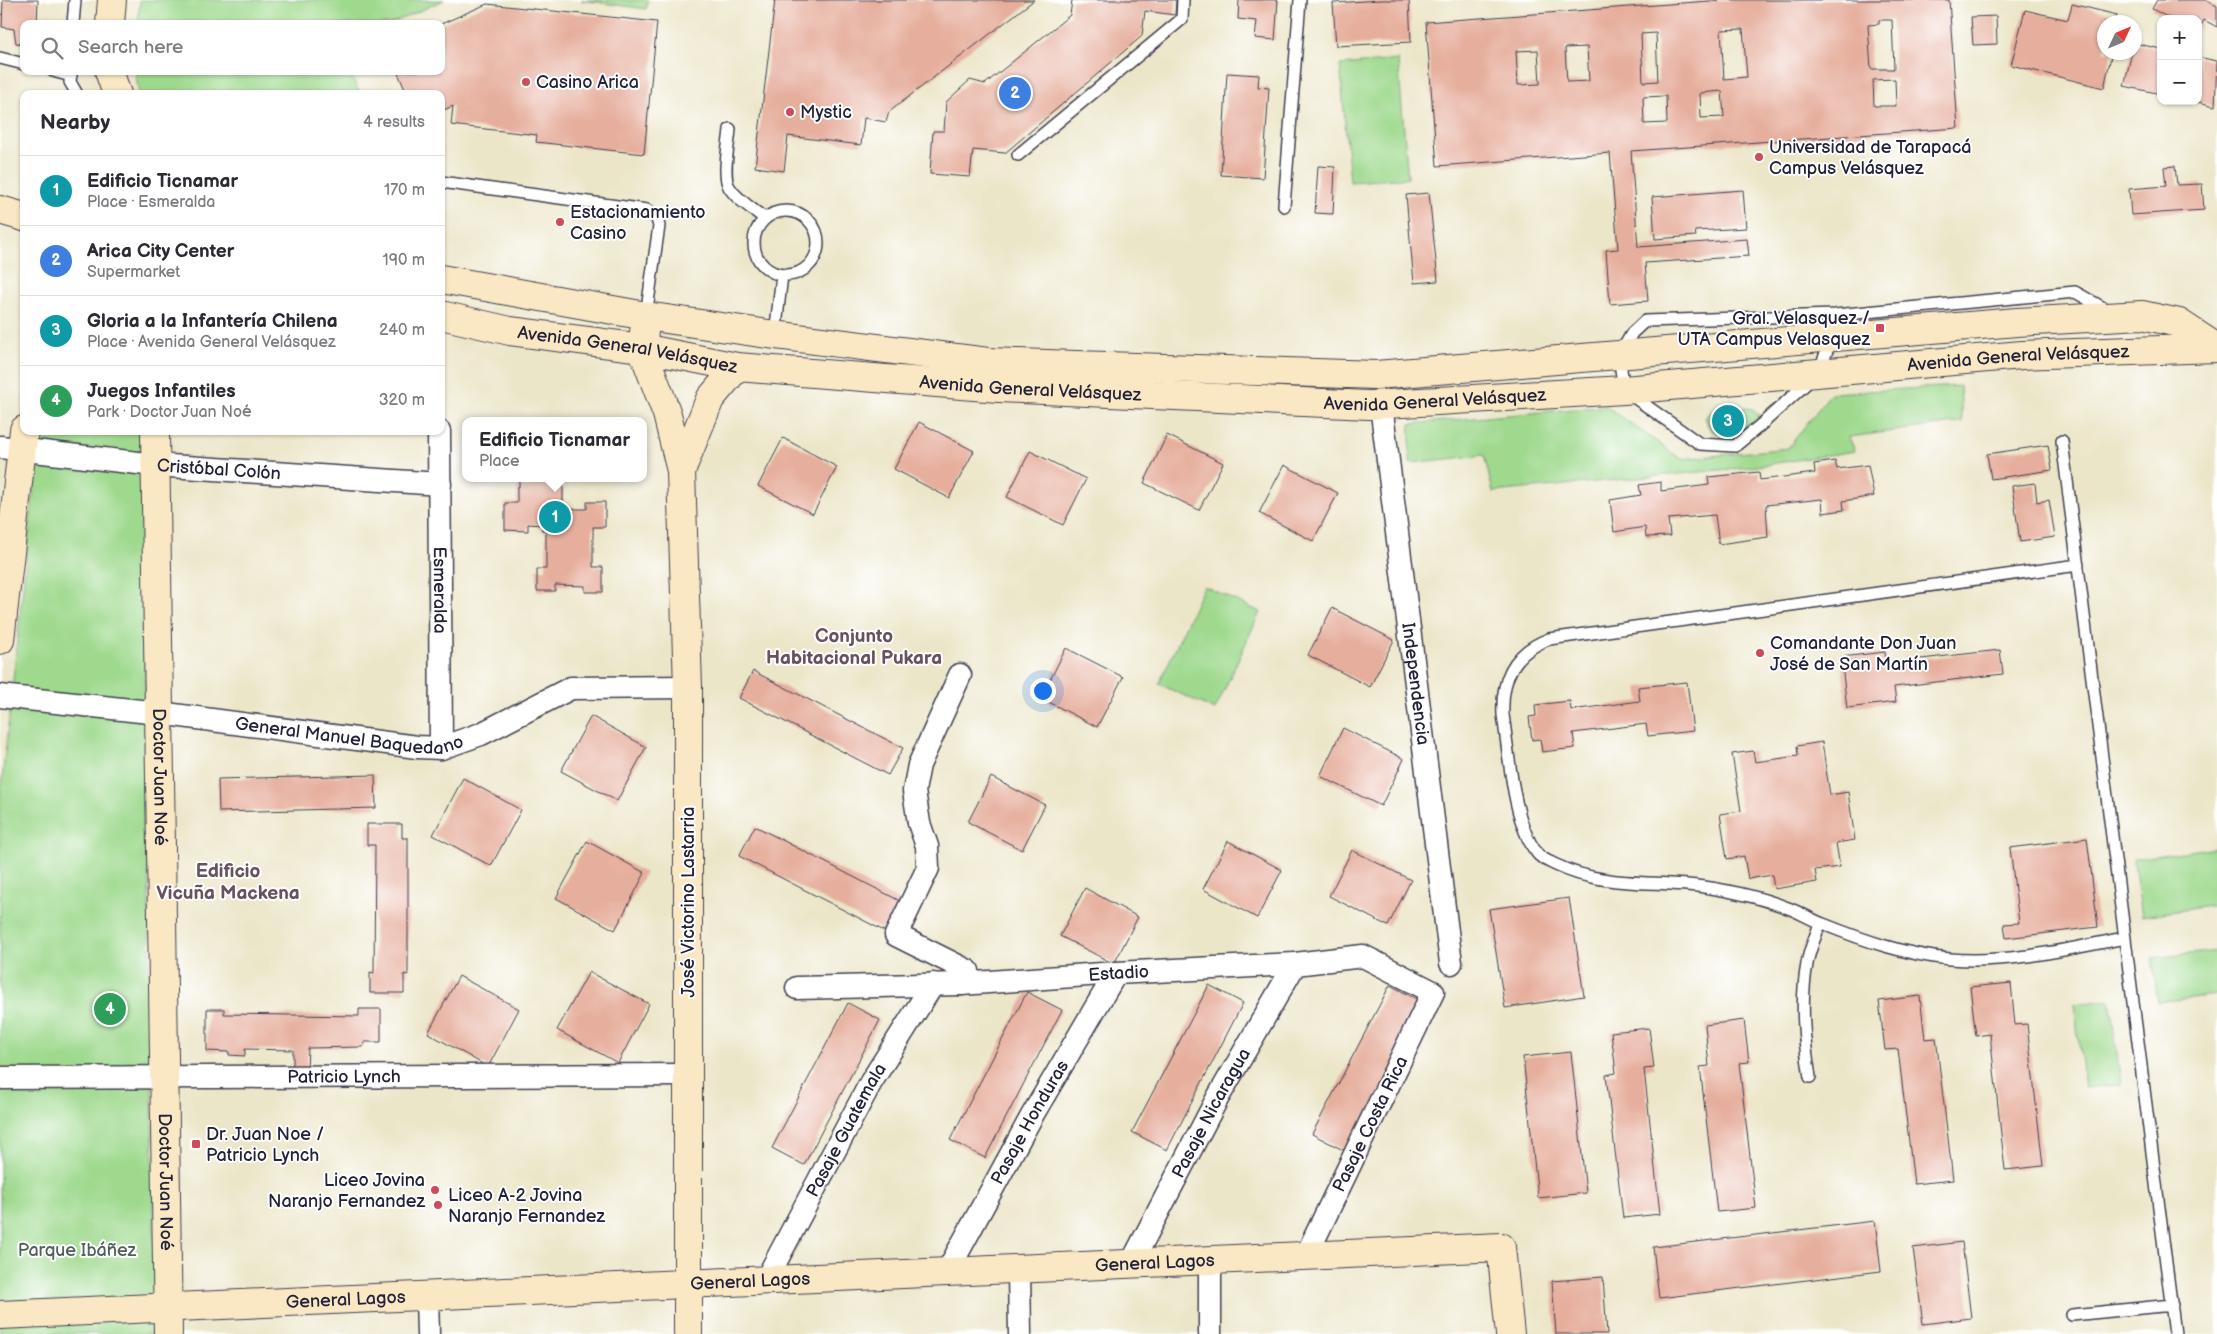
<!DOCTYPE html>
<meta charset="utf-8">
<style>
body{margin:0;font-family:"Balsamiq Sans",sans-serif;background:#f7f7f7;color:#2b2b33}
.controls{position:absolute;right:15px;top:15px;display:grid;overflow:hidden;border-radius:10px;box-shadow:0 1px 4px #0004}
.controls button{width:45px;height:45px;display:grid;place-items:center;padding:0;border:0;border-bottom:1px solid #e1e1e2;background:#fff;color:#2b2b33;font:25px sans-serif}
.compass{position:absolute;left:2097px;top:15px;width:45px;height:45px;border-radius:50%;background:#fff;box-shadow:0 1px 4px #0004;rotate:46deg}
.you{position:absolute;left:1042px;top:690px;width:18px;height:18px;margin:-12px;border:4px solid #fff;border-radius:50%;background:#1a73e8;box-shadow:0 0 0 8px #1a73e833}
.badge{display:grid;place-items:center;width:32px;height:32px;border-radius:50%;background:#d93025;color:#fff;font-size:16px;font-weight:700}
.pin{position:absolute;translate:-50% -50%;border:2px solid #fff;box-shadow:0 1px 5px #0006}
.popup{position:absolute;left:462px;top:417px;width:185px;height:65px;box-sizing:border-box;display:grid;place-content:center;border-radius:10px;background:#fff;filter:drop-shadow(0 1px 4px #0005);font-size:16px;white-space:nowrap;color:#7c7c81}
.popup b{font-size:19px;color:#2b2b33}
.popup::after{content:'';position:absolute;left:50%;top:100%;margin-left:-10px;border:10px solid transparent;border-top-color:#fff}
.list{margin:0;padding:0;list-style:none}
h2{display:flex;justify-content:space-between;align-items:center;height:65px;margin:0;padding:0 20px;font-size:21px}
h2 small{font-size:16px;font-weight:400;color:#7c7c81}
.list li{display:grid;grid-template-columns:32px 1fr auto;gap:15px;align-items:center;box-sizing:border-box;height:70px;padding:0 20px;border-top:1px solid #e1e1e2}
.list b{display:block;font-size:19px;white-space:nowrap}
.list p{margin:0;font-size:16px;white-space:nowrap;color:#7c7c81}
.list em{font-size:16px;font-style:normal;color:#7c7c81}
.icon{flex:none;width:28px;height:28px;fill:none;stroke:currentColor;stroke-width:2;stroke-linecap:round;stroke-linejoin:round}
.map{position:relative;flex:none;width:2217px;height:1334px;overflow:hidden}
.search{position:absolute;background:#fff;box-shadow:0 1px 4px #0004;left:20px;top:20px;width:425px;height:55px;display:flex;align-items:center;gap:12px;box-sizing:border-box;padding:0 18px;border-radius:10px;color:#7c7c81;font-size:19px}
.panel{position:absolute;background:#fff;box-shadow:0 1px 4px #0004;left:20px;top:90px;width:425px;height:345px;border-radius:10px}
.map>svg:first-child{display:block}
.green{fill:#9ed98d;stroke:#607e64}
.building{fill:#e6ae9c;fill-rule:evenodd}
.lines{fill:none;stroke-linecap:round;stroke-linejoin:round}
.lane-casing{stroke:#403f50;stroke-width:14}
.street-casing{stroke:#403f50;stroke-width:25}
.secondary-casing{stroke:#403f50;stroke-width:30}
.lane{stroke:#fff;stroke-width:11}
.street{stroke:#fff;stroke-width:22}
.secondary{stroke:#fae7c3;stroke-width:28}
.poi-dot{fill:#d1495b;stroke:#fff;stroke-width:2}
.labels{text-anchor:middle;stroke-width:4;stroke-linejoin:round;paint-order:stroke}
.poi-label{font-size:18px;fill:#22223b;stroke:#fff;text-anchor:start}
.street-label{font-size:18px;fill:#22223b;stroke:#fff}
.park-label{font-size:18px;fill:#4d6258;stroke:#fff}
.neighbourhood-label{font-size:19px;font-weight:bold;fill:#67535d;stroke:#fff}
</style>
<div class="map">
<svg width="2217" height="1334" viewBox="0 0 2217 1334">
<rect width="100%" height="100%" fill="#fff"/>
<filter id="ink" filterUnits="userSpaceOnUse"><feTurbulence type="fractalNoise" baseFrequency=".02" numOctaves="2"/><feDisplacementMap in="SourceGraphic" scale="10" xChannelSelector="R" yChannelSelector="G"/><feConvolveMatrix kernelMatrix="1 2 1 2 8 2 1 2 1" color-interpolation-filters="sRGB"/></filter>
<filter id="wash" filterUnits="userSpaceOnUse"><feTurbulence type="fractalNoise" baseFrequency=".0096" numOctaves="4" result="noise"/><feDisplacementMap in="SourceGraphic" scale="20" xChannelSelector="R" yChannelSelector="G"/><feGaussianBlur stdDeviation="1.12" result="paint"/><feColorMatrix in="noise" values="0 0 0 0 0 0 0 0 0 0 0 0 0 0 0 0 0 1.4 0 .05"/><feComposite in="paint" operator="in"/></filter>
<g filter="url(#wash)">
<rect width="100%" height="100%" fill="#ece6c9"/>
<path class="green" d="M140,0H444L390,24H138Z
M581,0H648L646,9Z
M1398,60L1408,178L1350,182L1340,65Z
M135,71H349L360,94H139Z
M1960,386L1962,422L1849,437L1855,451L1751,467L1493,492L1484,455L1410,463V424L1606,406L1681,459L1788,448L1831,393Z
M1729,406L1753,409L1759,415C1757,419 1755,426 1751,429C1745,434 1724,436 1716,433C1710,431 1707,423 1705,417L1716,408Z
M40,431H141L156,1334H0V799Z
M1204,586L1260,612L1215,710L1159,684Z
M2217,847V905L2142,916L2133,859Z
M2217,951V995L2158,1002L2152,958Z
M2110,1000L2121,1084L2085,1088L2074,1004Z"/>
<g id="blocks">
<path class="building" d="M3,0H38L37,24H24L22,44L16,43L14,29L2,27Z
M775,0H1034L889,112L886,122L864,118L861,145L788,136L784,171L755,167Z
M1072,0H1176L1175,15L1145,11L1142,36L1005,153L973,150L970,177L930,174L933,131H944L946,102L970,80L985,84L1070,15Z
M1239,0H1278L1275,40L1255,38L1257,21L1238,19Z
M1380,0H1409L1411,42L1336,46L1333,3Z
M1723,0H1949L1958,128L1631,151L1638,247L1747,239L1749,256L1645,263L1648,301L1610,304L1606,250L1618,249L1610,153L1437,166L1426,22ZM1879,20H1892L1894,69H1871L1868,25L1879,24ZM1743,29L1747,77L1724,79L1721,30ZM1656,33L1658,81L1643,82L1641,34ZM1587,47L1589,81L1567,82L1565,48ZM1538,50L1540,84L1518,85L1516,51ZM1895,79L1896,106H1874L1873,80ZM1722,91L1724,117L1701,118L1700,93ZM1666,96L1667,123L1644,124L1643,97Z
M2157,0H2205L2217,6V27L2204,20L2198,31V19H2171L2152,9Z
M487,4L657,22L644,154L536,142L537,135L451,125L453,106L441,111V94H407L397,71H441V24Z
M2072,4L2117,15L2115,22H2104V52H2112L2104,88L2011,65L2025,10L2068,20Z
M1996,16L1997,44L1973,45L1971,17Z
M2134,43L2161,49V94L2124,86L2132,52H2134Z
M2198,57L2217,61L2215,106L2198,102Z
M1227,73L1259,75L1258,87L1269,88L1263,178L1221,175Z
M1318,166L1335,167L1333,214L1315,213Z
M2175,166L2177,185L2202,184L2204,210L2131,215L2129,189L2166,186L2164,167Z
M1743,190L1746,228L1695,231L1696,236L1655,239L1652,197Z
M1429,193L1438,281L1414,283L1406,195Z
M919,422L974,451L949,498L894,469Z
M1167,435L1223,463L1199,510L1144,483Z
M783,438L837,467L813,514L758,486Z
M2048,445L2052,470L1991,479L1987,454Z
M1030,451L1086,479L1063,525L1007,497Z
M1835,461L1837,469L1868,465L1874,496L1843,501L1844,510L1823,513L1822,499L1766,505L1768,537L1719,544L1715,515L1668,519L1670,536L1646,537L1645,527L1614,532L1610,500L1641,495L1639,485L1661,482V491L1709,485L1708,477L1759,472L1760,480L1815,473L1814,464Z
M1284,465L1338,493L1313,541L1259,513Z
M519,478H563V509H587V502H605V527H593V567H603V592H585V586L555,585V591H537V569H546V530H542V525L528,524V531L505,530V503H517V487H519Z
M2035,483L2037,502L2049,500L2055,537L2020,542L2012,486Z
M1332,608L1394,640L1370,687L1308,655Z
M1066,648L1123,677L1097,727L1041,698Z
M2000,650L2003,674L1894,687L1896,702L1847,708L1841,657L1885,652L1886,663Z
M753,671L903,748L888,775L739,698Z
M1687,682L1693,731L1648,736L1646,724L1573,733L1575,748L1542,752L1540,739L1532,740L1529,717L1536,716L1535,705L1570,701L1571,710L1640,701L1638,687Z
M591,716L646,747L617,801L561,771Z
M1343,728L1404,759L1381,806L1320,776Z
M1822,742L1830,795L1848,792L1855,840L1836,843L1840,867L1815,870L1817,882L1774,889L1772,875L1748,879L1744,856L1727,859L1720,814L1741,811L1732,754L1753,751L1755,762L1798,756L1797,746Z
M375,775L376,808L219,812L218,779Z
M991,777L1045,805L1022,850L968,822Z
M463,778L521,810L491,866L433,835Z
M367,824H402V838H408V975L404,974V993H370V972L374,973L375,845H367Z
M755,826L902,902L886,932L739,856Z
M2087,838L2098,927L2006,938L2004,924L2019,923L2010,848Z
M587,841L645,873L615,930L556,898Z
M1228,841L1282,870L1257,918L1203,889Z
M1352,850L1411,880L1388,926L1329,896Z
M1085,888L1138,917L1114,964L1060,936Z
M1569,898L1584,996L1505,1008L1489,909Z
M589,972L649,1004L618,1063L557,1030Z
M459,976L519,1009L488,1067L428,1033Z
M2011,983L2015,1025L2027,1024L2043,1166L2005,1170L1990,1034L1976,1036L1970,987Z
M1209,985L1243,1003L1167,1150L1132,1132Z
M1390,985L1426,1004L1349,1153L1312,1134Z
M1027,992L1062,1010L985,1158L950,1140Z
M1920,996L1925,1039L1936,1038L1953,1180L1914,1184L1898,1049L1885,1050L1879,1001Z
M848,1003L880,1020L804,1165L772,1148Z
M207,1009H224V1014L359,1016V1009H381V1042H365L363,1047L308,1048L307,1070L293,1068V1050L245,1049V1056L229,1055V1052L207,1051Z
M1744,1020L1749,1062L1739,1063L1756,1208L1717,1212L1700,1067L1709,1066L1705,1025Z
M1649,1028L1654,1068L1644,1069L1660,1214L1623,1218L1606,1075L1616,1073L1611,1032Z
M1571,1052L1586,1193L1538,1198L1523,1057Z
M1875,1221L1881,1271L1659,1298L1653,1247Z
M1962,1242L1971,1318L1923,1324L1913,1248Z
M1603,1277L1607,1334H1556L1552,1281Z"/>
</g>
</g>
<g filter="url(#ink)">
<use href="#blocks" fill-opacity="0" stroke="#403f50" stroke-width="1"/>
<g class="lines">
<defs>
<path id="lane" d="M73,24L75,0
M0,58L24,64
M53,71L71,76
M71,71L70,82L77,94
M730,129C729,144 722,174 729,187C737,200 753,209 764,218
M1018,155L1182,19L1183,0
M441,182L647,210L656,216L659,226L646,316
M1284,206L1300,0
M754 243a32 32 0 1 1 64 0a32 32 0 1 1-64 0Z
M1835,315L1832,337L1819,372L1763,423L1735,446L1700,444L1624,390L1619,356L1632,333L1645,321L1835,315L2075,292L2109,311
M775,335L782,275
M2062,441L2175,1334
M2078,565L1549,639C1514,652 1501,678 1503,715C1509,753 1513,824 1537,853C1541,859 1550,862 1556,865C1603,888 1654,880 1704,887C1731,891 1759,897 1785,907C1798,911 1810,919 1823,924C1863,940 1906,955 1950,959C2009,964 2067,949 2125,938
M1810,1077C1804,1040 1800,1002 1807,964C1809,950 1816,936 1820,923
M2072,1315L2172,1305"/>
<g id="street">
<path id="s1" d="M1381,405L1451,963"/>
<path id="s2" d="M439,431L441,748"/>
<path id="s3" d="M0,447L155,465L440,484"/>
<path d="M960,675L919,765L914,791L919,823L927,846L928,868L896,935L968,971L961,984"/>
<path id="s4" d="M0,696L159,713L417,747L441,748L481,734L571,688L688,687"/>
<path id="s5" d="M797,988L961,984L1116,973L1295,964L1363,956L1433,992L1306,1256"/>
<path id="s6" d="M0,1078L688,1075"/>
<path d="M1210,1260V1334"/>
<path id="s7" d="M1131,1264L1217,1099L1295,964"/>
<path d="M1019,1269L1020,1334"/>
<path id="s8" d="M947,1272L1033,1114L1116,973"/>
<path id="s9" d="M766,1280L871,1082L933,984"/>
<path d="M427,1296L428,1334"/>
</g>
<g id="secondary">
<path d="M110,24L112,0"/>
<path d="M109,71L117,94"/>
<path d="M0,210L24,217"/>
<path d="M441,279L646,316L775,335L988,362L1376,375L2017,322L2142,315L2179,323L2217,348"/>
<path id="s10" d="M441,315L510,331L642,348L737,367L999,388L1369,405L1624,390L2022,355L2217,348"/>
<path d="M644,332L642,348L667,414L681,471L688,687V1334"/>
<path id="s11" d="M155,431L168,1334"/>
<path d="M681,471L710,399L737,367"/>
<path d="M0,640L24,430"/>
<path id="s12" d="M0,1315L1501,1247L1510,1334"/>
</g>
</defs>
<use href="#lane" class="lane-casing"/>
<use href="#street" class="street-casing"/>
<use href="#secondary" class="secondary-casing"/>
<use href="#lane" class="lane"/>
<use href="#street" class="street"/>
<use href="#secondary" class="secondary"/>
</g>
</g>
<g class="poi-dot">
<circle cx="526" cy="82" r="5"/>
<circle cx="790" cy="112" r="5"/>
<circle cx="1759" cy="157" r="5"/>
<circle cx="560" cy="222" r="5"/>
<rect x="1875" y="323" width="10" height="10" rx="2.5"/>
<circle cx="1760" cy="653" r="5"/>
<rect x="191" y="1139" width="10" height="10" rx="2.5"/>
<circle cx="435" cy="1190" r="5"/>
<circle cx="438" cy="1205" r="5"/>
</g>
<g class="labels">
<g class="poi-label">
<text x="536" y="88">Casino Arica</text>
<text x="800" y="118">Mystic</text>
<text x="1769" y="153">Universidad de Tarapacá<tspan x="1769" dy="21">Campus Velásquez</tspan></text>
<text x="570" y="218">Estacionamiento<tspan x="570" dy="21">Casino</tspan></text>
<text x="1870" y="324" text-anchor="end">Gral. Velasquez /<tspan x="1870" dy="21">UTA Campus Velasquez</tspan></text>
<text x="1770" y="649">Comandante Don Juan<tspan x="1770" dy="21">José de San Martín</tspan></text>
<text x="206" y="1140">Dr. Juan Noe /<tspan x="206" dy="21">Patricio Lynch</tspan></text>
<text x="425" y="1186" text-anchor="end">Liceo Jovina<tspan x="425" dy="21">Naranjo Fernandez</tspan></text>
<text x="448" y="1201">Liceo A-2 Jovina<tspan x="448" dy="21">Naranjo Fernandez</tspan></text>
</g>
<g class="street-label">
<text dy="6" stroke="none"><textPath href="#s10" startOffset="190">Avenida General Velásquez</textPath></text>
<text dy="6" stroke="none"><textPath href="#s10" startOffset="1585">Avenida General Velásquez</textPath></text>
<text dy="6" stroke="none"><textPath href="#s10" startOffset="595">Avenida General Velásquez</textPath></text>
<text dy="6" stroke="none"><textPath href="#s10" startOffset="1000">Avenida General Velásquez</textPath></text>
<text dy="6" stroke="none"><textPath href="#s3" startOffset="220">Cristóbal Colón</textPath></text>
<text dy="6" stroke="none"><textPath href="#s2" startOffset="159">Esmeralda</textPath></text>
<text dy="6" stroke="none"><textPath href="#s1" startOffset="281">Independencia</textPath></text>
<text dy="6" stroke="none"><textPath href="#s4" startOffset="352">General Manuel Baquedano</textPath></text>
<text dy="6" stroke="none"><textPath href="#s11" startOffset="346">Doctor Juan Noé</textPath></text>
<text transform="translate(688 902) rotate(-90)" y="6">José Victorino Lastarria</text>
<text dy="6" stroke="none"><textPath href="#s5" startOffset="322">Estadio</textPath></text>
<text dy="6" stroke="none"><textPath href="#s6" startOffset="344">Patricio Lynch</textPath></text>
<text dy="6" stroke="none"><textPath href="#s7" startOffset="171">Pasaje Nicaragua</textPath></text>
<text dy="6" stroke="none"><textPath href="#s8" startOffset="171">Pasaje Honduras</textPath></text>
<text transform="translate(1370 1124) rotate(-64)" y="6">Pasaje Costa Rica</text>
<text dy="6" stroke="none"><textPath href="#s9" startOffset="170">Pasaje Guatemala</textPath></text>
<text dy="6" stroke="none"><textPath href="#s11" startOffset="751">Doctor Juan Noé</textPath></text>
<text dy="6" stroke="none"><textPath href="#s12" startOffset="1156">General Lagos</textPath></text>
<text dy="6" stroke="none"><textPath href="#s12" startOffset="751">General Lagos</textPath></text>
<text dy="6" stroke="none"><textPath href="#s12" startOffset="346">General Lagos</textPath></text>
</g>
<g class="park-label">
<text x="77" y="1256">Parque Ibáñez</text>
</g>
<g class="neighbourhood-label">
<text x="854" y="642">Conjunto<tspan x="854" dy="22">Habitacional Pukara</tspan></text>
<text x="228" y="877">Edificio<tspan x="228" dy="22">Vicuña Mackena</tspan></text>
</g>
</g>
</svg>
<div class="controls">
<button>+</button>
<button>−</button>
</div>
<svg class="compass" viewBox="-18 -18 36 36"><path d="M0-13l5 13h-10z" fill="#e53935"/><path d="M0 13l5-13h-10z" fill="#7c7c81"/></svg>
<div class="you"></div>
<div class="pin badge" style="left:555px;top:517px;background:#0f9aa8">1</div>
<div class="popup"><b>Edificio Ticnamar</b>Place</div>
<div class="pin badge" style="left:1015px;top:93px;background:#3f7fe0">2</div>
<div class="pin badge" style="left:1728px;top:421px;background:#0f9aa8">3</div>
<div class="pin badge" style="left:110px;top:1009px;background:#2e9e5b">4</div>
<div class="search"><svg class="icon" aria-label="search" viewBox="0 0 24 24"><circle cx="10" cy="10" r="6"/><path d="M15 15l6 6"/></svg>Search here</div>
<section class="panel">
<h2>Nearby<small>4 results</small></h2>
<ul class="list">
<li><span class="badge" style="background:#0f9aa8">1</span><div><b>Edificio Ticnamar</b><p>Place · Esmeralda</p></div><em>170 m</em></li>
<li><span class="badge" style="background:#3f7fe0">2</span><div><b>Arica City Center</b><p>Supermarket</p></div><em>190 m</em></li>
<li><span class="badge" style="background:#0f9aa8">3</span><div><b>Gloria a la Infantería Chilena</b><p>Place · Avenida General Velásquez</p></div><em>240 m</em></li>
<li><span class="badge" style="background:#2e9e5b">4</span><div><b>Juegos Infantiles</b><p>Park · Doctor Juan Noé</p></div><em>320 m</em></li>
</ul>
</section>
</div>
